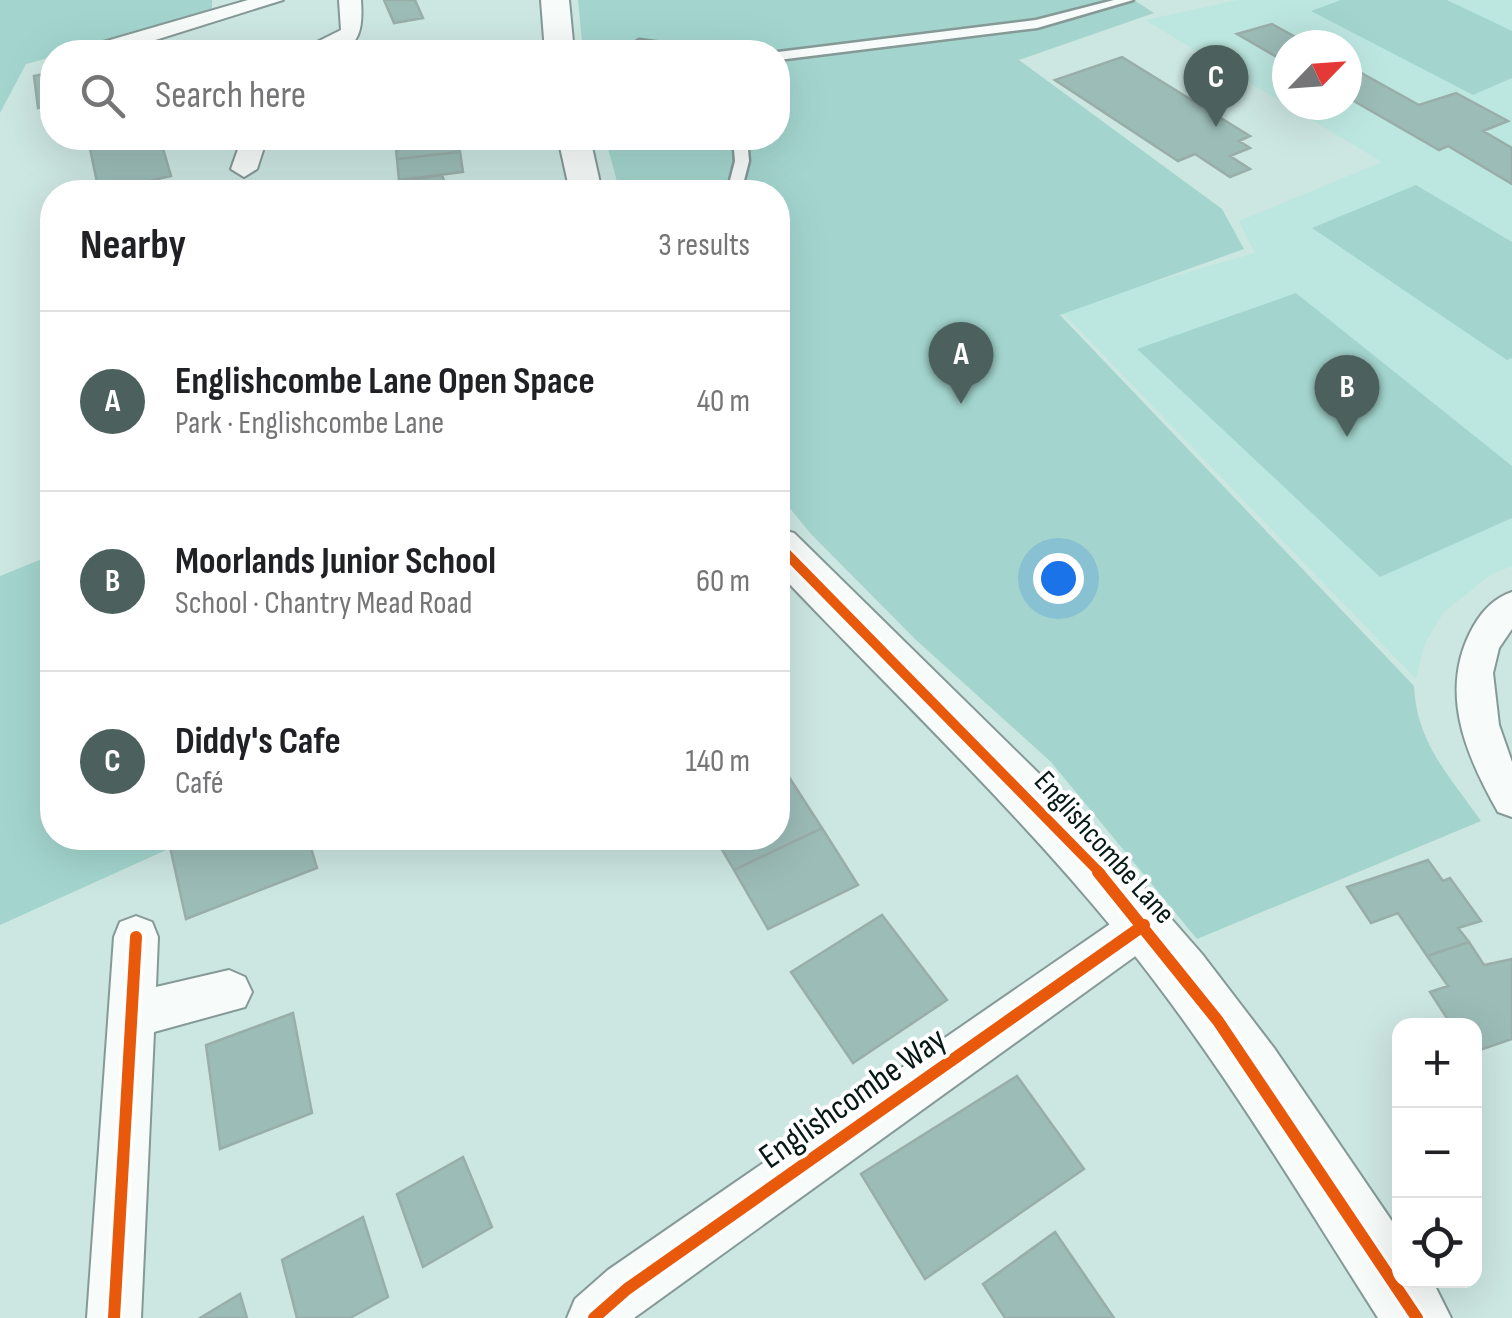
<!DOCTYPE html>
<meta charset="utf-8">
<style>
body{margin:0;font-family:"Sofia Sans Condensed",sans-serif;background:#f2f2f2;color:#202124}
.controls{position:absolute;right:30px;bottom:30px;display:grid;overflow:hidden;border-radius:20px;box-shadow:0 10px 40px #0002}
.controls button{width:90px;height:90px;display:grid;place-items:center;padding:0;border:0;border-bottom:2px solid #e0e0e0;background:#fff;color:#202124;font:50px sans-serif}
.compass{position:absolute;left:1272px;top:30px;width:90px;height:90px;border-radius:50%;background:#fff;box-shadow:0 10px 40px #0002;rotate:65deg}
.you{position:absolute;left:1058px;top:578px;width:35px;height:35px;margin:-25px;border:8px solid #fff;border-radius:50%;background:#1a73e8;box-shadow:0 0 0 15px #1a73e833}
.badge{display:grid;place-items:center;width:65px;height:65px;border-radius:50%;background:#4c615d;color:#fff;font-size:32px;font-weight:700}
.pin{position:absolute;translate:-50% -82px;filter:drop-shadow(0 2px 5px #0008)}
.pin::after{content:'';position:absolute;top:52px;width:35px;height:30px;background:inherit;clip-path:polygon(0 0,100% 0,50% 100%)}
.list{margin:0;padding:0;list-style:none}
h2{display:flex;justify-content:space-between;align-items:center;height:130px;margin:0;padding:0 40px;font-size:42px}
h2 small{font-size:32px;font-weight:400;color:#757577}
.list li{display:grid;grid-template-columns:65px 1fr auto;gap:30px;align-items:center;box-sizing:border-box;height:180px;padding:0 40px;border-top:2px solid #e0e0e0}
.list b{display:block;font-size:38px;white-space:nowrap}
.list p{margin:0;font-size:32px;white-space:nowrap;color:#757577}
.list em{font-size:32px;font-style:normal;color:#757577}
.icon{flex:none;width:55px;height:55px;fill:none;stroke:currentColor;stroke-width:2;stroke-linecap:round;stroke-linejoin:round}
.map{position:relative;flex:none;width:1512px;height:1318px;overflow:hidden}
.search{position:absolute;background:#fff;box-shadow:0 10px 40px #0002;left:40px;top:40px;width:750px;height:110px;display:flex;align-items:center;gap:25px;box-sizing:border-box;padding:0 35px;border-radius:40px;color:#757577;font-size:38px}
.panel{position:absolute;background:#fff;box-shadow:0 10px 40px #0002;left:40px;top:180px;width:750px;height:670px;border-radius:40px}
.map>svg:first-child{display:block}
.built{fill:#bce7e0;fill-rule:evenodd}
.green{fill:#a3d5ce}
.building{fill:#9cbcb7;stroke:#99ada9;stroke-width:2.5}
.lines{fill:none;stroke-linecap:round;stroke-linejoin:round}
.service-casing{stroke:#859996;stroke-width:5}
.minor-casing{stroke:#859996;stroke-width:4}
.tertiary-casing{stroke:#859996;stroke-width:4}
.service{fill:#f7fbfa;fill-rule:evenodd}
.minor{fill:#f7fbfa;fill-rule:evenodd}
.tertiary{fill:#f7fbfa;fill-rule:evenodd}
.cycleway-far1-casing{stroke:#fff;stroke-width:16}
.cycleway-casing{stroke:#fff;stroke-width:19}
.cycleway-far1{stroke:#e8590c;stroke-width:10}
.cycleway{stroke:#e8590c;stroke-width:12}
.labels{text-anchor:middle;stroke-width:8;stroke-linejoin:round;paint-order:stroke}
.street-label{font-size:30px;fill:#071916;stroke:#fff}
.near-street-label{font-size:35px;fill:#071916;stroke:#fff}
</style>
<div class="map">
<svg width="1512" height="1318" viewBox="0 0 1512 1318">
<rect width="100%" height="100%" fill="#cce6e1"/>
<path class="built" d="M1238,0H1512V566L1490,575L1444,612L1425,643L1416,679L1059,309L1255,253L1239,221L1382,162L1145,20ZM1287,45H1347V105H1287Z"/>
<path class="green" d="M0,0H212V12L67,52H52V57L26,64L0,113Z
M578,0H1134L1154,13L1019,60L1222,209L1244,249L1060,315L1414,686C1417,744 1449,775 1481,821L1197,939L1051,762L915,639L811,534L778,494V192H620L605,138H778V52H583Z
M1341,0H1447L1512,31V78L1473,95L1311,11Z
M1416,185L1512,242V358L1507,360L1312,228Z
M1296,293L1512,466V518L1380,577L1137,349Z
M52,555V838H193L0,925V576Z"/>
<path class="building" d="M384,0H415L423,18L394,23Z
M1272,24L1310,45H1287V63L1237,34Z
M446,42L451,52H387Z
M1122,57L1250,136L1239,141L1250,148L1230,156L1250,169L1230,177L1195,154L1178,161L1055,80Z
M1347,65L1419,105L1456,93L1508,121L1483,131L1512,148V184L1448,146L1439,150L1347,97Z
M52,72V105L38,108L34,76Z
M160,138L171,176L99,192L88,139Z
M458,138L460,152L397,159L395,139Z
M460,152L463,172L399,180L397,159Z
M442,175L448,192H391L389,184Z
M52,346V416L48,418L47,347Z
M787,774L822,828L734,870L715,838H778V779Z
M822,828L858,885L768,929L734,870Z
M168,838H308L317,868L186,919Z
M1428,860L1443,881L1450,878L1481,921L1458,928L1469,942L1427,956L1398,913L1371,923L1347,887Z
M882,915L947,1000L853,1063L791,972Z
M1469,942L1484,965L1512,959V1039L1474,1052V1026H1452L1430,992L1448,986L1427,956Z
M293,1013L312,1113L220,1149L206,1045Z
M1017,1076L1084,1169L925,1279L861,1174Z
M463,1157L492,1227L423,1267L397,1194Z
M363,1217L388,1297L350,1318H297L282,1260Z
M1055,1232L1114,1318H1005L983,1284Z
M240,1294L247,1318H200Z"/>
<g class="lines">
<defs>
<path id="service" d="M1114,0H1133L1037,28L778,60V52L1036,20Z
M639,40L700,48L706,52H676L635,47L633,44Z
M733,138H747L749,161L741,192H727L735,161Z"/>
<path id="minor" d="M248,0H283L117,52H82L86,47Z
M339,0H361C365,54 345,52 297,52L341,30Z
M242,138H267L257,169L244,177L231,169Z
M1512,592V629L1499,648L1493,673L1499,725L1512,762V817L1498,812C1465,754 1438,690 1473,627C1482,611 1494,598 1512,592Z
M1144,905L1159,911L1166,925L1159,939L634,1318H567L575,1299L608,1270L1129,911Z
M136,916L152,922L158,937L156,987L229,970L245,977L252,992L245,1007L154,1032L141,1318H87L114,937L120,922Z"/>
<path id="tertiary" d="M541,0H569L574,52H545Z
M558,138H590L602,192H570Z
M778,529L794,533L1076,810L1202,954L1274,1048L1400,1233V1280H1432L1451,1318H1378C1297,1191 1219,1060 1124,942C1018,811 894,694 778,572Z"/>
</defs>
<use href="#service" class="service-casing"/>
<use href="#minor" class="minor-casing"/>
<use href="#tertiary" class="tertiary-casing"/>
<use href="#service" class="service"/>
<use href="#minor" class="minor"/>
<use href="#tertiary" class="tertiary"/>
<defs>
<path id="cycleway-far1" d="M778,545L1101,874"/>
<path id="cycleway" d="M1098,872L1218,1021L1417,1318
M114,1318L136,937
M594,1318L627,1289L1144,925"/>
</defs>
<use href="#cycleway-far1" class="cycleway-far1-casing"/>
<use href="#cycleway" class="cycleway-casing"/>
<use href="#cycleway-far1" class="cycleway-far1"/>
<use href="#cycleway" class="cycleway"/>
</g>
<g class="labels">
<g class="street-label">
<text transform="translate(1105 847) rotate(48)" y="10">Englishcombe Lane</text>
</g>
<g class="near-street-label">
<text transform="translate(852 1097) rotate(-35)" y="12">Englishcombe Way</text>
</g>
</g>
</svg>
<div class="controls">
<button>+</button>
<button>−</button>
<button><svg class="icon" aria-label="locate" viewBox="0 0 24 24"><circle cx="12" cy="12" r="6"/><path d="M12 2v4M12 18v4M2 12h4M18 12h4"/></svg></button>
</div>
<svg class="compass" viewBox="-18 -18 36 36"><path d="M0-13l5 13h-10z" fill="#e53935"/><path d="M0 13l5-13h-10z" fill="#757577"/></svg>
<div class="you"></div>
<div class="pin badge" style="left:961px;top:404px">A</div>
<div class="pin badge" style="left:1347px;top:437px">B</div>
<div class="pin badge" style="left:1216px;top:127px">C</div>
<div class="search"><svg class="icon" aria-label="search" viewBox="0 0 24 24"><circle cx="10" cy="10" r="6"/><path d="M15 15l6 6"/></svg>Search here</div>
<section class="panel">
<h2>Nearby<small>3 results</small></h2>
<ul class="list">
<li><span class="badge">A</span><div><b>Englishcombe Lane Open Space</b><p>Park · Englishcombe Lane</p></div><em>40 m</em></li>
<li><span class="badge">B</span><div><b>Moorlands Junior School</b><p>School · Chantry Mead Road</p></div><em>60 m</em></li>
<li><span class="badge">C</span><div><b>Diddy's Cafe</b><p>Café</p></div><em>140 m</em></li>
</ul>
</section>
</div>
